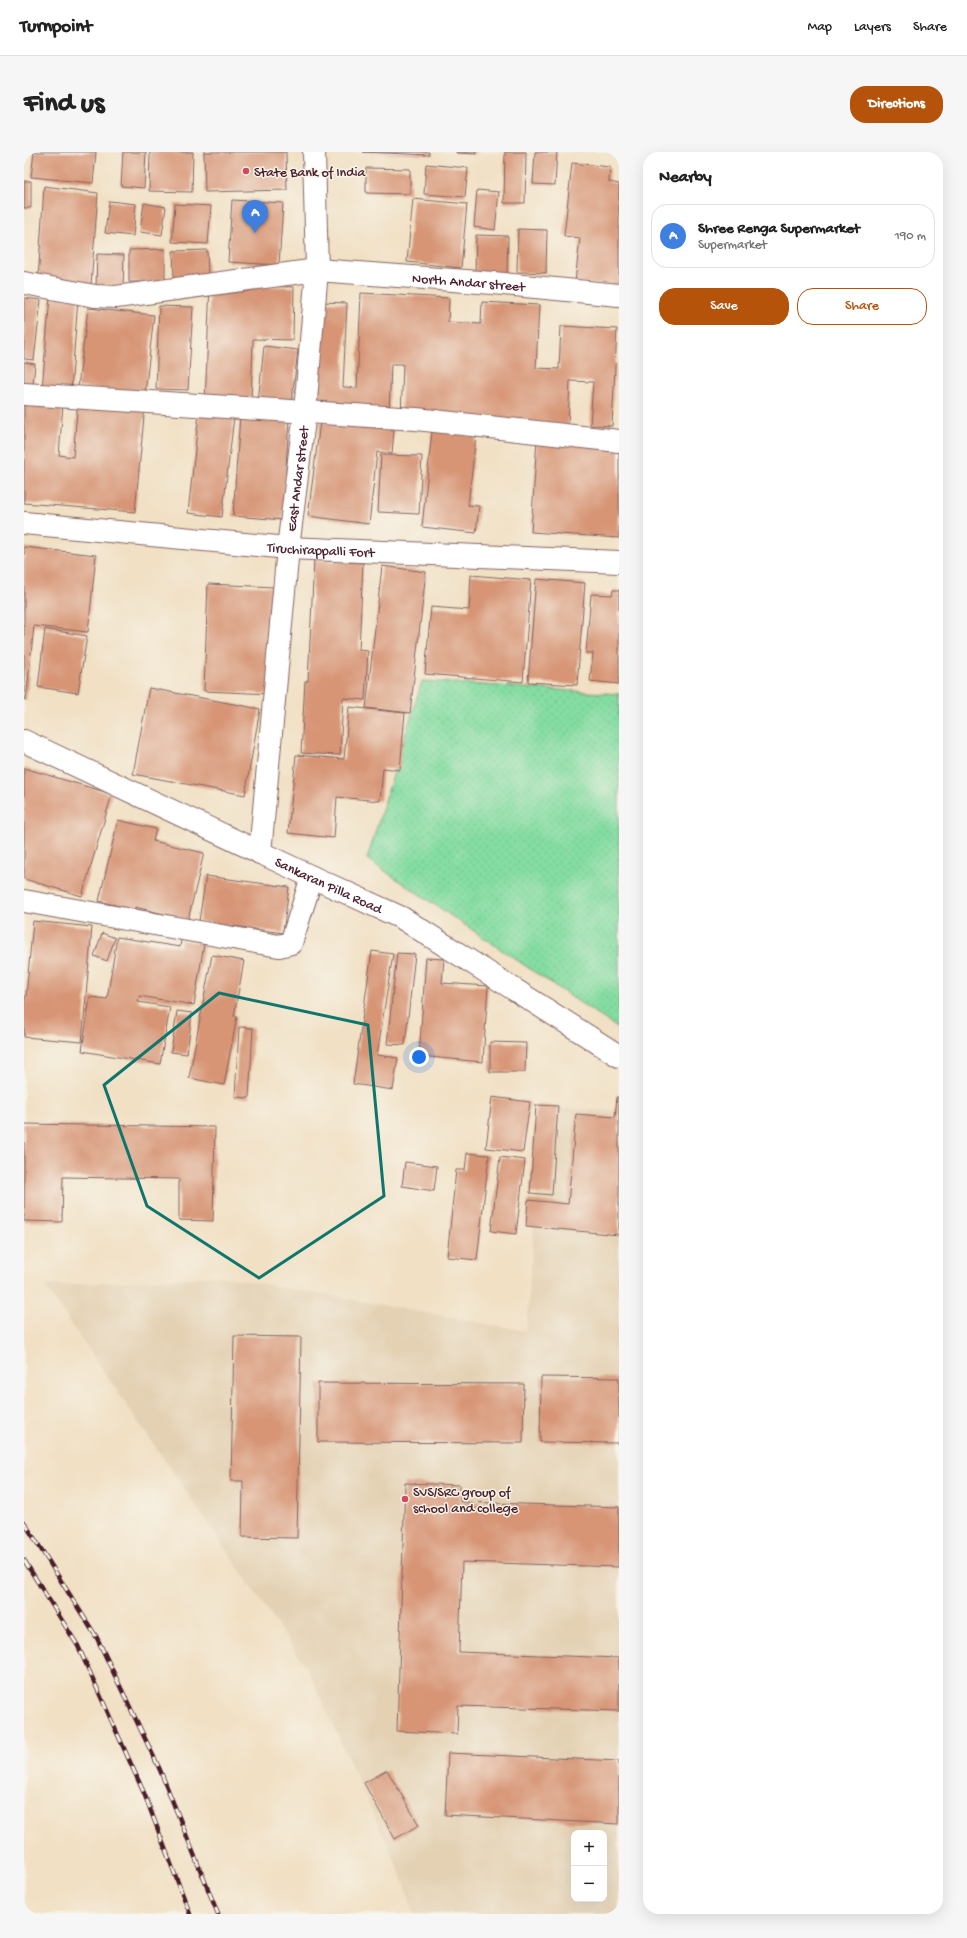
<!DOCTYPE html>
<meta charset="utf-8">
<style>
body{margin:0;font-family:"Gochi Hand",sans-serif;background:#f6f6f6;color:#222}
.controls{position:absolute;right:12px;bottom:12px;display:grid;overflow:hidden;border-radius:8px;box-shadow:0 4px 16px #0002}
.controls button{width:36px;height:36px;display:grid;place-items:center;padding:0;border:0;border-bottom:1px solid #e0e0e0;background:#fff;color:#222;font:20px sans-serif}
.you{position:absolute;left:395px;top:905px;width:14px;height:14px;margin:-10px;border:3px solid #fff;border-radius:50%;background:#1a73e8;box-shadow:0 0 0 6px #1a73e833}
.badge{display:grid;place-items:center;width:26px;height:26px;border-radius:50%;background:#b45309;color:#fff;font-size:13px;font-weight:700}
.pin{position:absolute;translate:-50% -33px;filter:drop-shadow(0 1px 2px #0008)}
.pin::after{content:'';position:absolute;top:21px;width:14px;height:12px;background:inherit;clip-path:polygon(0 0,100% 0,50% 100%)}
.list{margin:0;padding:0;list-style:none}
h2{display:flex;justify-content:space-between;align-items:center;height:52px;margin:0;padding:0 16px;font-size:17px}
h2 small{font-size:13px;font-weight:400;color:#767676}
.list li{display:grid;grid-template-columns:26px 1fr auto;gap:12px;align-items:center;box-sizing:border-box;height:64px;margin:0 8px 8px;padding:0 8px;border:1px solid #e0e0e0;border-radius:16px}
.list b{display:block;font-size:15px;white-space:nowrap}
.list p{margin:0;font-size:13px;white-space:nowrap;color:#767676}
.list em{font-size:13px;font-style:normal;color:#767676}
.actions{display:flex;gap:8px;padding:12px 16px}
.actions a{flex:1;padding:9px 0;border:1px solid #b45309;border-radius:16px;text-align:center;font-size:14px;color:#b45309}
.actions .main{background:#b45309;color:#fff}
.map{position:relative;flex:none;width:595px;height:1762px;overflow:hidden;border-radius:16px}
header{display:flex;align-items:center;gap:24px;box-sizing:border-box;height:56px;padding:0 20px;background:#fff;border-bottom:1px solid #e0e0e0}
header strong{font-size:19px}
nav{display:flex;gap:22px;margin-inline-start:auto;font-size:14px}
.intro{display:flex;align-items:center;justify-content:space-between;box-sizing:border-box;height:96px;padding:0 24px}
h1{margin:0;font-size:28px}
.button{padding:10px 18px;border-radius:16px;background:#b45309;color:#fff;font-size:14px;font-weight:700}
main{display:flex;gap:24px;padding:0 24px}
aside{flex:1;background:#fff;border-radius:16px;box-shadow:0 4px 16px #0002}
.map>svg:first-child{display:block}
.built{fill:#e4d1b4;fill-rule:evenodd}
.park{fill:url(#park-dots);stroke:#677e66}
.building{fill:#d79576}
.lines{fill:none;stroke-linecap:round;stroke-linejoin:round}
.minor-casing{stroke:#846361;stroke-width:24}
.minor{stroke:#fff;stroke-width:22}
.rail-casing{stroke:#4a1f2b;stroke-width:4.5}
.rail{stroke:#f7f3e8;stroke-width:3;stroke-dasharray:9;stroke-linecap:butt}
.marked{fill:none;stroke:#0f766e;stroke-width:3;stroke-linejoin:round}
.poi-dot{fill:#d1495b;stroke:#f7f3e8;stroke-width:1.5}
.labels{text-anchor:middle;stroke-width:3;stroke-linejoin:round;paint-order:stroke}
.poi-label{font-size:14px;fill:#4a1f2b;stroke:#f7f3e8;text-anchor:start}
.street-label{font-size:14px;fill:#4a1f2b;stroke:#f7f3e8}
</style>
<header>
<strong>Turnpoint</strong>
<nav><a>Map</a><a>Layers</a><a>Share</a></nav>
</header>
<div class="intro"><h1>Find us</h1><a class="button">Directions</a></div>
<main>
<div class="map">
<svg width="595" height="1762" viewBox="0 0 595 1762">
<defs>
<pattern id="park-dots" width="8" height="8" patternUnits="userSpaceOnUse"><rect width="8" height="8" fill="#84dda2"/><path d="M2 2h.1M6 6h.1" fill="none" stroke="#74bd8c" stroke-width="1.8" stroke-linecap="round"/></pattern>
</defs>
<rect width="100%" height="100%" fill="#f7f3e8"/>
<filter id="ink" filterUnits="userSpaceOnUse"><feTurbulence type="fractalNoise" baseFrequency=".025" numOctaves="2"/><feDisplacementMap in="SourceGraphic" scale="8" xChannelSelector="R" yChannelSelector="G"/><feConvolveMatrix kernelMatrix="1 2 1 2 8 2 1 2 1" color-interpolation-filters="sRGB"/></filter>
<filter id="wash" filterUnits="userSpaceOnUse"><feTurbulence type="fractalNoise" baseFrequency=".012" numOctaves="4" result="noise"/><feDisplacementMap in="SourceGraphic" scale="16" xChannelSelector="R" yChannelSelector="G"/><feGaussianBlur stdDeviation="0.9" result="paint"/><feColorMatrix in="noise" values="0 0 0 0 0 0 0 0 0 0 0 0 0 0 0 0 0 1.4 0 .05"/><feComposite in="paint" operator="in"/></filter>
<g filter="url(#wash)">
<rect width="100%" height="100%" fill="#f1e0c4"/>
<path class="built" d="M519,956L595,959V1762H390L377,1722L283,1516L21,1134L196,1124L502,1179ZM550,1681H580V1747H550Z"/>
<path class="park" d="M398,529L595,542V877L343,707Z"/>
<g id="blocks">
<path class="building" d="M10,0H72L69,31L7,25Z
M99,0H122L120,36L97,34Z
M126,0H169L168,40L125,39Z
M180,0H262L263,38L181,40Z
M339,0H405V3Z
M432,0H452V2L432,1Z
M481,0H502L501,51H480Z
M511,0H533L531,33L509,32Z
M548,11L586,15L585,30L595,32V135L551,130L556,86L540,84Z
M402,12L444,16L441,45L400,42Z
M342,16L386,17V42L342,41Z
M0,29H7V56H0Z
M20,34L74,41L67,133L14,129Z
M453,38L475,40L471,78L450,75Z
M389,47L443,52L437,116L383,110Z
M208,48L259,51L255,113L204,110Z
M85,49L112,52L109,84L81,81Z
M120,51L142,55L138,83L116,80Z
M151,52L187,54L184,92L148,90Z
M494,77L523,78L522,121L493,120Z
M452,83L484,84L483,121L451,120Z
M141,97V130H105V98Z
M183,98L184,125L150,126L149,99Z
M73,102L100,103L99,138L72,137Z
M186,133L270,135L269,188L229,187L227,252H181Z
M337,141L425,146L424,170L457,172L458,150L515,153L512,216L535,217L537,174L593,177L588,274L566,273L569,230L546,229L544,273L377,265L379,212H367L365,262L293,259L298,150L323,151L319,235L333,236Z
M26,145L54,147L47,239L18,237Z
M0,146L17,148L10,208L0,207Z
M135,154L169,155L164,238L132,237Z
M64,156L130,163L121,242L54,235Z
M240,194L274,198L267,255L234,251Z
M0,210L11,212L9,233L0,232Z
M54,248L121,254L111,360L0,351V249L39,252L35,303L49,305Z
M175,261L210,265L198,365L164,361Z
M216,263L265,266L259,368L209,364Z
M296,270L370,278L368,302L353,300L345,372L284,364Z
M408,279L452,284L444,353L455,354L452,381L398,375Z
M513,287L595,293V386L507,380Z
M357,303L398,304L395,362L354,360Z
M0,395L72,403L64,480L10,474L2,548L0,547Z
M290,408L339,411L335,498L344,499L341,548L319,546L316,603L277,601L281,529H284Z
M358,414L402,420L386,561L342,556Z
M447,423L507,428L499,530L401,522L407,455L445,458Z
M512,427L561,431L553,533L504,530Z
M184,432L251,435L247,542L180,539Z
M589,438H595V532L566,529L569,501H562L567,442L588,443Z
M21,477L63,484L54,541L14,535Z
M125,536L236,557L221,643L109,622Z
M325,555L381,561L376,618L359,616L356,649L313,645L310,686L264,681L272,603L320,607Z
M0,616L88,642L58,744L0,727Z
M94,668L132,677L129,689L180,701L164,768L111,755V758L75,749Z
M182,724L265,735L259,781L175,769Z
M9,769L68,775L58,890L0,885V850L1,844H2Z
M78,781L91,786L83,809L70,804Z
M93,785L156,795L157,788L180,792L170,853L115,844L114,850L146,855L136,912L58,899L66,845L83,847Z
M348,799L369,802L353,903L374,906L369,938L329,932Z
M373,801L391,802L381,893L363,892Z
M188,803L220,809L210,864H213L200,933L165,926Z
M402,806L420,807L418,831L464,834L459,910L395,904Z
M153,859L168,861L163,902L147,900Z
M215,875L229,876L225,946L211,945Z
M466,890L502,891L501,920H466Z
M468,945L506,950L499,1000L462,996Z
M593,945H595V1083L502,1074L504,1048L544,1052L552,962L591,965Z
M512,953L534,954L528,1043L506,1041Z
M0,972L191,975L189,1069L155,1068V1027L39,1025L38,1070L0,1069Z
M443,1001L465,1003L453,1108L423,1105L432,1018H441Z
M476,1005L501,1008L492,1082L467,1079Z
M381,1010L413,1014L410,1039L378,1034Z
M210,1184L277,1185L273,1386L218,1385L219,1329H207Z
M517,1225L595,1226V1291L516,1290Z
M294,1231L500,1232L499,1291L294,1290Z
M381,1331L436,1333V1350L595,1355V1415L438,1410L435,1500L595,1506V1559L434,1554L433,1582L373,1579Z
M424,1601L595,1609V1672L421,1663Z
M363,1618L395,1673L371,1687L340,1631Z"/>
</g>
</g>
<g filter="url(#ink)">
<use href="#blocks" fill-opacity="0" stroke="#846361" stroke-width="1"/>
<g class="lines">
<defs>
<g id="minor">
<path id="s1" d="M0,131L71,144L92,145L293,118L469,131L595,143"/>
<path d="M0,242L392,267L595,289"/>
<path id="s2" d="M0,371L264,396L595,410"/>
<path id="s3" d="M0,589L288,725L378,766L595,904"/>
<path id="s4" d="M236,701L264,396L281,260L293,118L290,0"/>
<path d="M0,749L255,794L267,791L288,725"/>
</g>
</defs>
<use href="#minor" class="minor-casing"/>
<use href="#minor" class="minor"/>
<defs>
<path id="rail" d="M0,1370L73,1486L136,1618L194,1762
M0,1408L54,1494L120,1641L166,1762"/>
</defs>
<use href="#rail" class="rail-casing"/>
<use href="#rail" class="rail"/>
</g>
</g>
<path class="marked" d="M195,841L344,873L360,1044L235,1126L123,1054L80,933Z"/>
<g class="poi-dot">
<circle cx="222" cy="19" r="4"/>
<circle cx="381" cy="1347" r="4"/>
</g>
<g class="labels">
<g class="poi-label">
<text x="230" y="24">State Bank of India</text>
<text x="389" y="1344">SVS/SRC group of<tspan x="389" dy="16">school and college</tspan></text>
</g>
<g class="street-label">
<text dy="5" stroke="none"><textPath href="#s1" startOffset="448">North Andar street</textPath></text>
<text dy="5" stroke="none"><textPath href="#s4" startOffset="376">East Andar street</textPath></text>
<text dy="5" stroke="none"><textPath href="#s2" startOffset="298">Tiruchirappalli Fort</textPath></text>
<text dy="5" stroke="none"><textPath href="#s3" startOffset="337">Sankaran Pilla Road</textPath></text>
</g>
</g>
</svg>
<div class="controls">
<button>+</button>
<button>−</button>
</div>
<div class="you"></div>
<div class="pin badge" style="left:231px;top:81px;background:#3f7fe0">A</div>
</div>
<aside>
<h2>Nearby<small></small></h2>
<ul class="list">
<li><span class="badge" style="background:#3f7fe0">A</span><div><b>Shree Renga Supermarket</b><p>Supermarket</p></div><em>190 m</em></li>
</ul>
<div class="actions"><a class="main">Save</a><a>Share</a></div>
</aside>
</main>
